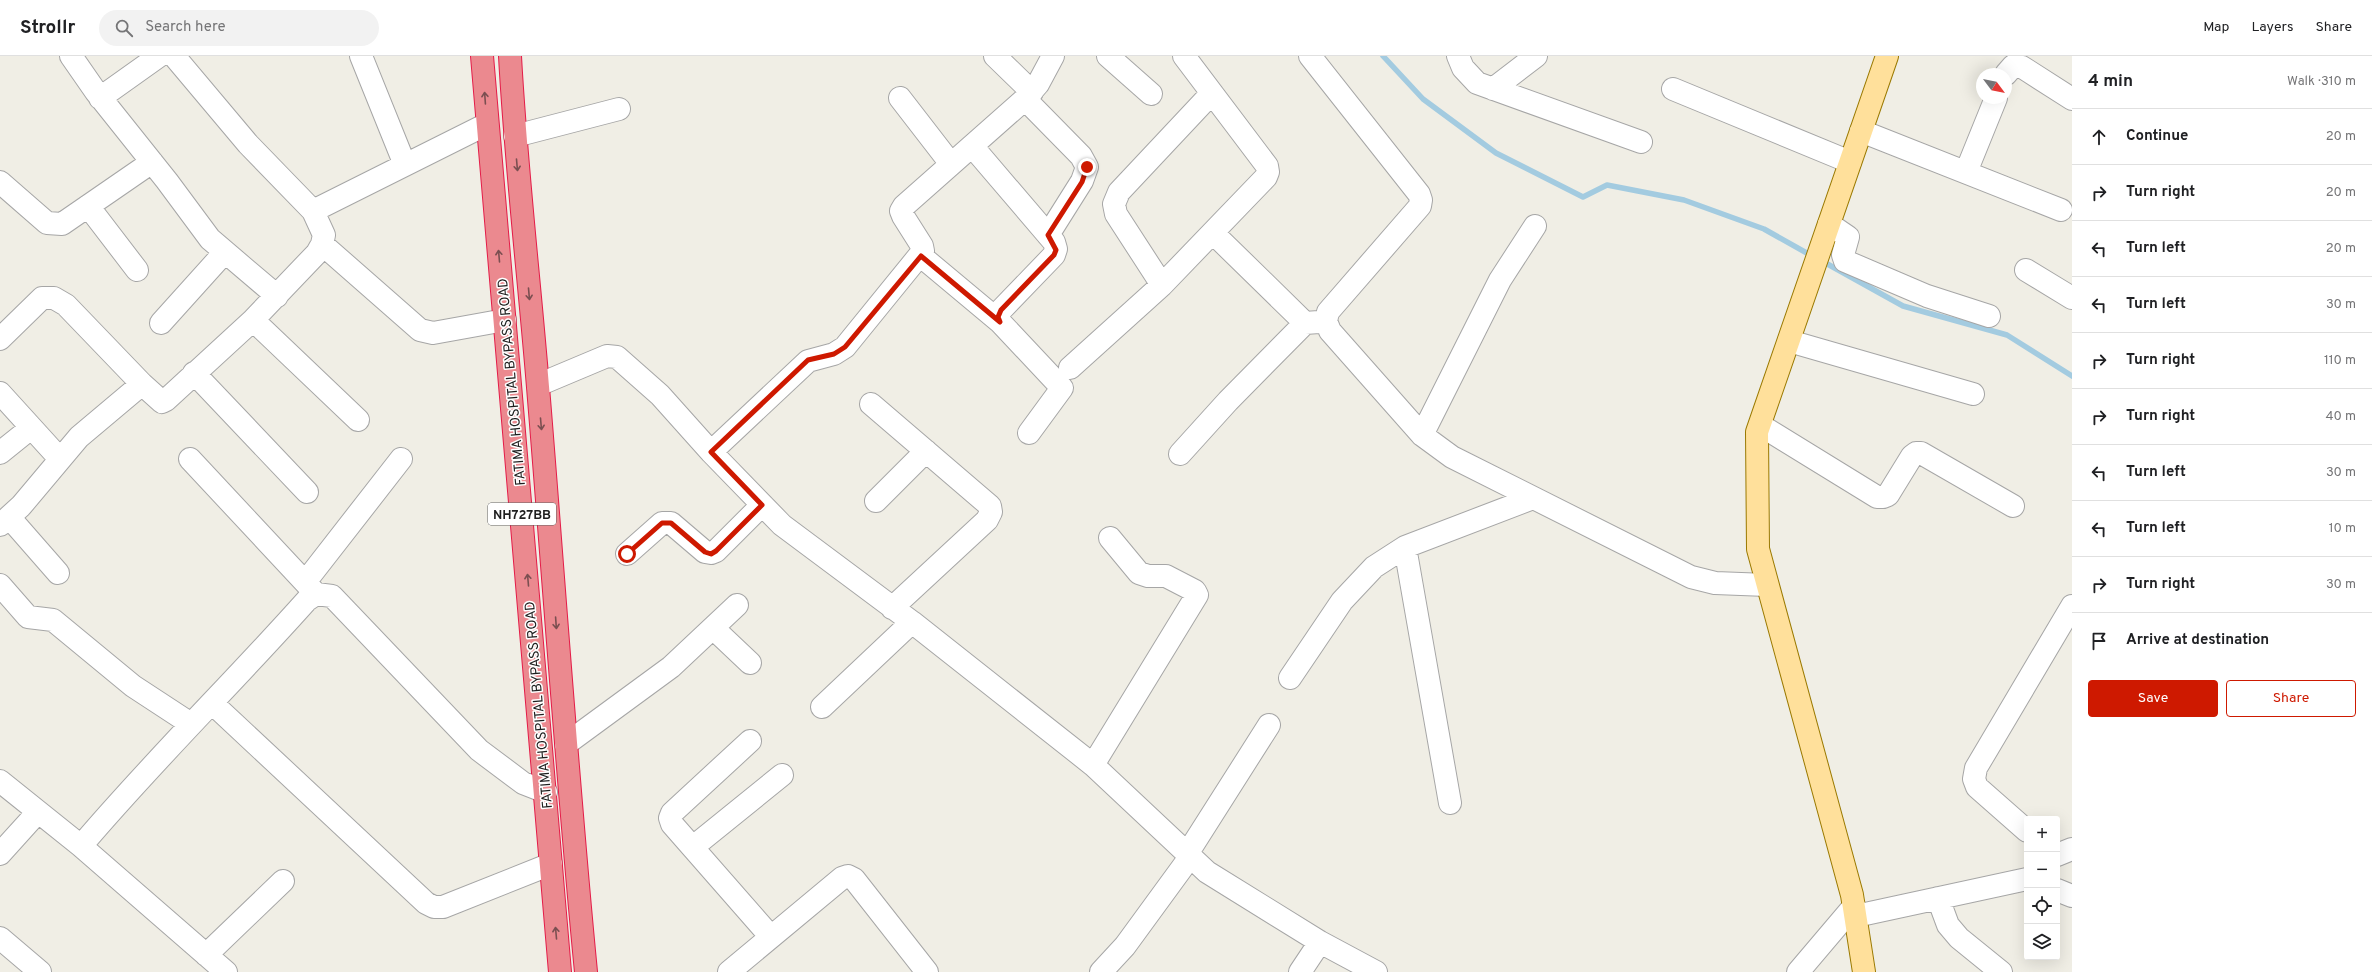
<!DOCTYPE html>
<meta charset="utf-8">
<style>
body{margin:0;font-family:Overpass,sans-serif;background:#f2f2f2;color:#202124}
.controls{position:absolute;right:12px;bottom:12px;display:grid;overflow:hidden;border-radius:4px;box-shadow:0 4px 16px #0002}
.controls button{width:36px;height:36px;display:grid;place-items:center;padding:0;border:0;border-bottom:1px solid #e0e0e0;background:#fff;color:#202124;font:20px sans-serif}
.compass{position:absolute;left:1976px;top:12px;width:36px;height:36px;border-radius:50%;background:#fff;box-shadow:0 4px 16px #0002;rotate:122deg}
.stop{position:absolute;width:12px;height:12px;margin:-9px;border:3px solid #ce1900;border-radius:50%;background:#fff}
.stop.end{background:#ce1900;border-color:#fff;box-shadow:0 1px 4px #0008}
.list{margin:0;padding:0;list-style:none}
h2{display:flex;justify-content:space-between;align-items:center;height:52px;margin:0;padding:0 16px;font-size:17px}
h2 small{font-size:13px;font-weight:400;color:#757577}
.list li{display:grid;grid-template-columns:26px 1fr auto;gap:12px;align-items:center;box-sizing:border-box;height:56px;padding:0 16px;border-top:1px solid #e0e0e0}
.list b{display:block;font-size:15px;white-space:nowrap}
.list em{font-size:13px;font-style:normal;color:#757577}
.actions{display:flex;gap:8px;padding:12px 16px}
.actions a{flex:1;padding:9px 0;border:1px solid #ce1900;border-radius:4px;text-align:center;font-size:14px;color:#ce1900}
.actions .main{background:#ce1900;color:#fff}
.icon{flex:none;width:22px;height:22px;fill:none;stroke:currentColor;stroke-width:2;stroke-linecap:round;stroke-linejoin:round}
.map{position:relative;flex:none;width:2072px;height:916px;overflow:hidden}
header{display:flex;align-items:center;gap:24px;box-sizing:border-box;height:56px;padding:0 20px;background:#fff;border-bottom:1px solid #e0e0e0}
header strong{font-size:19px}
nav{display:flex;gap:22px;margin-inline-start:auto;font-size:14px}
.search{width:280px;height:36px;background:#f2f2f2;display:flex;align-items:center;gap:10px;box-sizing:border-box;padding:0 14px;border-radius:22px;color:#757577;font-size:15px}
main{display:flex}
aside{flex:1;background:#fff}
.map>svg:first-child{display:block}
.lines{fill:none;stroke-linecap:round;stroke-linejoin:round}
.stream{stroke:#a3cbe0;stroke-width:5.5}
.minor-casing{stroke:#a6a6a6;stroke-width:24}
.major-casing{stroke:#9a7900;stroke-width:24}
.highway-casing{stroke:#e41c48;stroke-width:24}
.minor{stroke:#fff;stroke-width:22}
.major{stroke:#ffe09b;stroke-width:22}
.highway{stroke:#eb898f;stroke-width:22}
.oneway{stroke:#7b4f51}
.route{stroke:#ce1900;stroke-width:5}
.labels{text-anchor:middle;stroke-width:3;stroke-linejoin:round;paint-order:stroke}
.shield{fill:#fff;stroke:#626262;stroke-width:1}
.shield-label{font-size:13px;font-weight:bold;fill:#1f1f1f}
.street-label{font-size:14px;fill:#1f1f1f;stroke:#fff}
</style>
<header>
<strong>Strollr</strong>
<div class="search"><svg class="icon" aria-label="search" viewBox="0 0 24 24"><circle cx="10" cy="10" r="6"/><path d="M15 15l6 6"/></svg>Search here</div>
<nav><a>Map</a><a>Layers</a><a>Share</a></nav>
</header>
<main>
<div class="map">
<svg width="2072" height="916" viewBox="0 0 2072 916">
<rect width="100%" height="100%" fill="#f0eee5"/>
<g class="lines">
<path class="stream" d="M1383,0L1423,43L1496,97L1583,141L1607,129L1684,144L1764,173L1812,200
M1822,205L1903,250L2007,279L2072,320"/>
<defs>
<path id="minor" d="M71,0L96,36L167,125L210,183L277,240
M361,0L405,109
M995,0L1032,36
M1108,0L1151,38
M1310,0L1419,138L1421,144L1420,150L1328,256L1326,265L1330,275L1422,379L1452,401L1691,521L1715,527L1767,529
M1458,0L1463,12L1477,27L1641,86
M2006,18L2013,10L2022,11L2072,43
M1493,33L1536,0
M1673,33L1850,106
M100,42L159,0
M900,42L951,108
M1025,43L1081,100L1087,111L1082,125L1048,179
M1861,75L2061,154
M515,80L619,53
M972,90L1054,186L1056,193L1054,199L1001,254L998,261L1000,266L1062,332L1029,377
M1966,116L1996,42
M0,126L47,167L62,168L152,106
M88,150L137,214
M313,155L487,68
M1829,168L1848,181L1843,199L1845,205L1927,240L1989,260
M1213,177L1305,267L1319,266
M322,188L420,274L433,277L505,264
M921,200L1000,266
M2026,214L2072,242
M1162,229L1116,158L1114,148L1119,136L1211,38
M253,264L358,364
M161,267L225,196
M0,283L42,242H54L66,249L142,328
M1789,285L1973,338
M1070,312L1162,229L1266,121L1268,116L1267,110L1184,0
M194,317L307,436
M538,329L607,300L617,301L660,339L711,396L782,469L912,566L1093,709L1207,816L1320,886L1376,916
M0,337L60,403
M871,348L990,450L991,456L987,464L892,552
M1760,369L1877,441H1883L1888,439L1912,400L1916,397H1921L2013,450
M1422,379L1500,224L1535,170
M711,396L808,305L834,298L845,291L923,195L922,190L903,160L901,155L904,150L1025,43L1038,28L1053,0
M0,397L31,372
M1180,398L1228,345L1305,267
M190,403L316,538
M876,445L926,395
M9,461L58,517
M0,469L21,450L79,381L142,328L162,346L166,344L253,264L317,197L322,188L324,179L313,155L248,88L174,0
M1405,491L1450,747
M627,498L662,467H671L705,496L711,497L716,495L762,449
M306,525L401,403
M0,529L28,561L53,564L133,630L191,668
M713,572L750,607
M1290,622L1342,545L1374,511L1405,491L1533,442
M212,647L426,847L434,851H443L551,808
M822,651L912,566
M750,685L672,757L670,762L672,768L771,881
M566,688L671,611L737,549
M1093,709L1197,539L1195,535L1166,520H1148L1139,517L1110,482
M0,725L81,790
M2027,775L1977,731L1974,723L1976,712L2072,550
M693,791L782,719
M0,798L37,757
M1187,798L1269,669
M2057,799L2072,793
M2057,834L2072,840
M1938,842L1948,869L1959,882L2001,916
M1856,860L2027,823
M0,882L40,916
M206,899L283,825
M226,916L81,790C153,705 233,627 307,544L316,538L332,540L479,694L523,727L546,736
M729,916L842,822L848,820L854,823L927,916
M1101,916L1125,890L1190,801
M1300,916L1320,886
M1798,916L1854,850"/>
<path id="major" d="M1864,916L1852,839L1758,493L1757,376L1887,0"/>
<path id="highway" d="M482,0L560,916
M510,0C516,111 529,221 538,331C554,526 567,721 586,916"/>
</defs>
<use href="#minor" class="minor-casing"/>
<use href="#major" class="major-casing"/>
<use href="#highway" class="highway-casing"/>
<use href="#minor" class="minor"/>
<use href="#major" class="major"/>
<use href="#highway" class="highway"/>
</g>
<defs><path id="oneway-shaft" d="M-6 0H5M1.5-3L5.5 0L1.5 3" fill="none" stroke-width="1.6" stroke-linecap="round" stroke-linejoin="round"/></defs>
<g class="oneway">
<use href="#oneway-shaft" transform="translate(485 42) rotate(-94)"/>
<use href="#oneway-shaft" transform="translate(517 109) rotate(85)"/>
<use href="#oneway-shaft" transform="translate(499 200) rotate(-95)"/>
<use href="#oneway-shaft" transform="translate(529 238) rotate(85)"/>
<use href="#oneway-shaft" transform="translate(541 368) rotate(85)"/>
<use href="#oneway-shaft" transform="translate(528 524) rotate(-95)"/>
<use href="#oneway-shaft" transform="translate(556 567) rotate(86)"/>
<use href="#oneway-shaft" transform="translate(556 877) rotate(-95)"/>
</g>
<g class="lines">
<path class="route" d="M627,498L662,467H671L705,496L711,498L716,495L762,449L711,396L808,304L834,298L845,291L921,200L1000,266L998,261L1001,254L1054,199L1056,194L1048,179L1082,126L1087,111"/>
</g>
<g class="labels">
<rect class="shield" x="488" y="447" width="68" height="22" rx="3"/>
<g class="shield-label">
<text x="522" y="463">NH727BB</text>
</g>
<g class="street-label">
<text transform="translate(511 326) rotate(-95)" y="5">FATIMA HOSPITAL BYPASS ROAD</text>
<text transform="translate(538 649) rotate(-95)" y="5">FATIMA HOSPITAL BYPASS ROAD</text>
</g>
</g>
</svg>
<div class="controls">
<button>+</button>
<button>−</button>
<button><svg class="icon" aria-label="locate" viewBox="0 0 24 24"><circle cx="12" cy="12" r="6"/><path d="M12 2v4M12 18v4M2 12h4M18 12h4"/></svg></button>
<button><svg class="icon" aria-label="layers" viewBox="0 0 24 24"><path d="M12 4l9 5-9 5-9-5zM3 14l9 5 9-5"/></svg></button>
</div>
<svg class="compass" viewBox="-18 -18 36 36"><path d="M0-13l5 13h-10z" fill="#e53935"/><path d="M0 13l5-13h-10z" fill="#757577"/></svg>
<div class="stop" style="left:627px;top:498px"></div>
<div class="stop end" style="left:1087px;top:111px"></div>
</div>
<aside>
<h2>4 min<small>Walk · 310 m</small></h2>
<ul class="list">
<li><svg class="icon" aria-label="ahead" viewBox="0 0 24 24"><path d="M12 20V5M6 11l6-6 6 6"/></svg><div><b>Continue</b></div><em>20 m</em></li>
<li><svg class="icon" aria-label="right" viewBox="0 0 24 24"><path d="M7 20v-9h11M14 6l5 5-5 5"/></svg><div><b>Turn right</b></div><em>20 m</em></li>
<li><svg class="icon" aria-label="left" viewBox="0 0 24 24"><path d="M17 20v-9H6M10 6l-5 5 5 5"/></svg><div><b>Turn left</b></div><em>20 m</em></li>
<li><svg class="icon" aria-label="left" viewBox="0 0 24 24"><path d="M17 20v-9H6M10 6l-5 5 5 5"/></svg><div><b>Turn left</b></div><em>30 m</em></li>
<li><svg class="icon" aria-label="right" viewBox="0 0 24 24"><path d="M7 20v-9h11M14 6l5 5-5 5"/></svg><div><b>Turn right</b></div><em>110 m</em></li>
<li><svg class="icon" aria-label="right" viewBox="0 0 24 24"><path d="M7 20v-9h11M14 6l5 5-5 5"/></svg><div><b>Turn right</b></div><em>40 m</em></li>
<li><svg class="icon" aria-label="left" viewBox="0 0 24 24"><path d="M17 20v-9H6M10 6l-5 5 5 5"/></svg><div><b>Turn left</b></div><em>30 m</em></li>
<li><svg class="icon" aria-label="left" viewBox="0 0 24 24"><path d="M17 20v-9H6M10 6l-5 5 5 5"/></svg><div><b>Turn left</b></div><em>10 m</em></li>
<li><svg class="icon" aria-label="right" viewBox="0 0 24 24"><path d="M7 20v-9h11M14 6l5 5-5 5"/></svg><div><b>Turn right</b></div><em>30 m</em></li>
<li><svg class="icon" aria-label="arrive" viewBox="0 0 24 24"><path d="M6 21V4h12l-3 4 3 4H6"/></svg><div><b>Arrive at destination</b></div></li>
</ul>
<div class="actions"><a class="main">Save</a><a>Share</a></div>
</aside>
</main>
